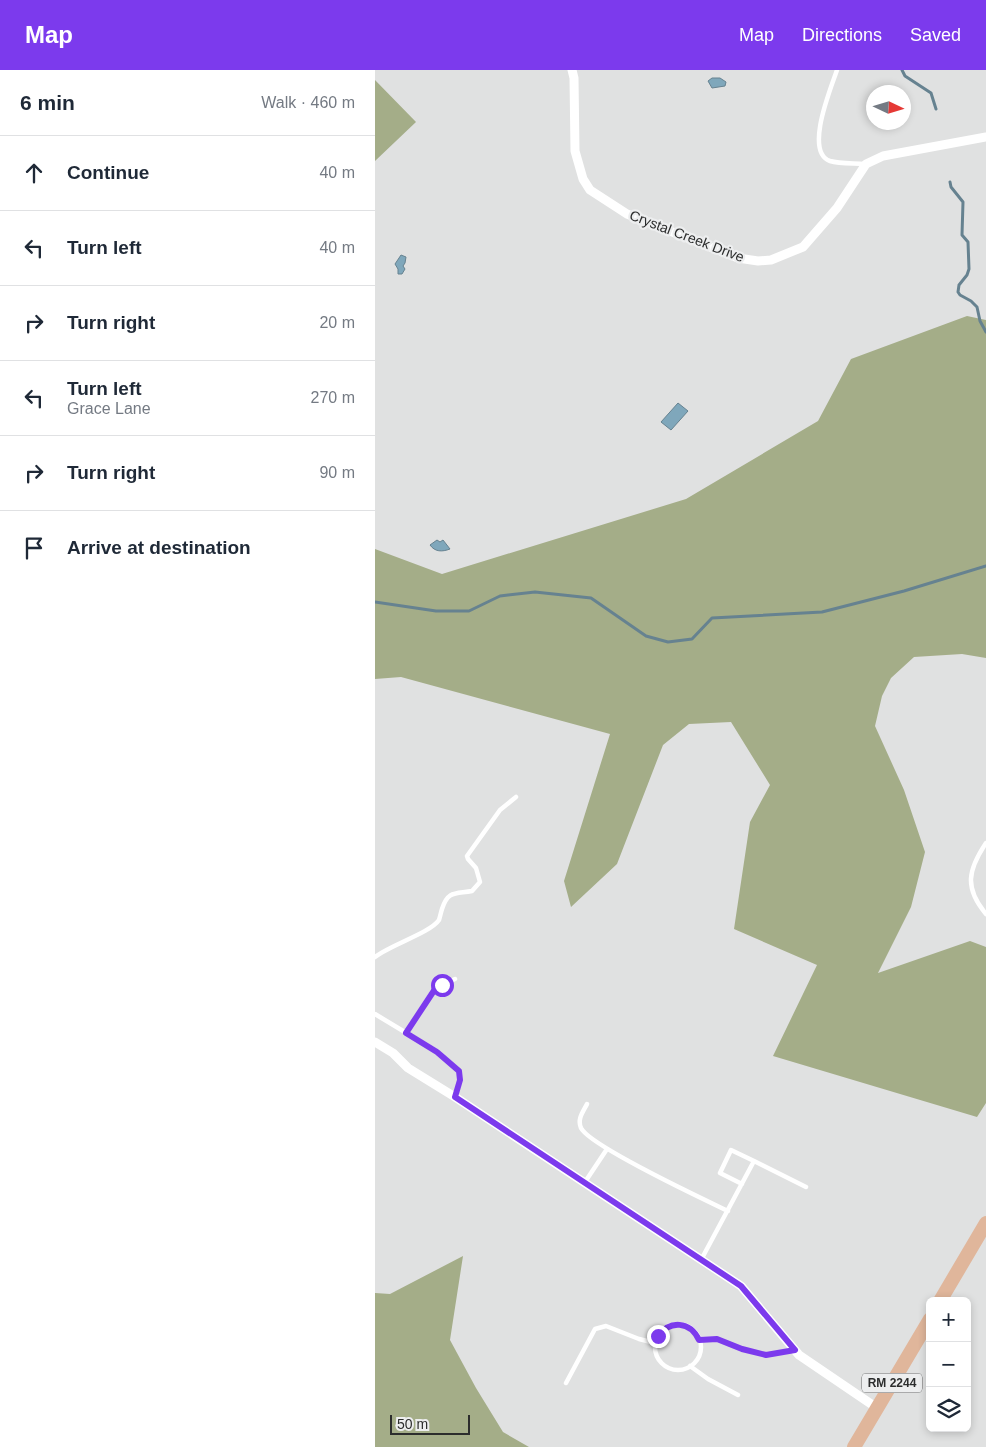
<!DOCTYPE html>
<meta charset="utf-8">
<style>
body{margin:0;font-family:Helvetica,sans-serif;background:#f6f6f7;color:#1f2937}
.controls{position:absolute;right:15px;bottom:15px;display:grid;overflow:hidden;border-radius:8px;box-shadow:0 2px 8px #0003}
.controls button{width:45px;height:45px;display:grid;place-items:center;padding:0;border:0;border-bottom:1px solid #e0e1e3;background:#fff;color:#1f2937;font:25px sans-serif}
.compass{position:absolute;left:491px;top:15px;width:45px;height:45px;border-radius:50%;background:#fff;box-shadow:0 2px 8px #0003;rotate:94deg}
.scale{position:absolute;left:15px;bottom:12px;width:80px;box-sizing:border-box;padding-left:5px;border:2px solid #2c2d2d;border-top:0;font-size:14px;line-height:18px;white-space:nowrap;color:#2c2d2d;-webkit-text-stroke:4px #edeeef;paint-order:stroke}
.stop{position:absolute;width:15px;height:15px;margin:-11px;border:4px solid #7c3aed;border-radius:50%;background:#fff}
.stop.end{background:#7c3aed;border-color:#fff;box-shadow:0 1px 5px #0008}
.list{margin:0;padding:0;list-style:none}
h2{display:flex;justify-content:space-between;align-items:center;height:65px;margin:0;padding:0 20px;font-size:21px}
h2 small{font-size:16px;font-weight:400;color:#747a83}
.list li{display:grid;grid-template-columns:32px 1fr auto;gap:15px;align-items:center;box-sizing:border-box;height:75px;padding:0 20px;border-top:1px solid #e0e1e3}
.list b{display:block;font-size:19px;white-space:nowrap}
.list p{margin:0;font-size:16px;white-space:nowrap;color:#747a83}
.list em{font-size:16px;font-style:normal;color:#747a83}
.icon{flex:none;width:28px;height:28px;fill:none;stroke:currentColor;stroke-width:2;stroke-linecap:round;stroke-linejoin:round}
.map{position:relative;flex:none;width:611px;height:1377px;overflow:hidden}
header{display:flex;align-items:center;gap:30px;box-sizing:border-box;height:70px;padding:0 25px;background:#7c3aed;color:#fff}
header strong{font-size:24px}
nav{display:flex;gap:28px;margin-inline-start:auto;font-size:18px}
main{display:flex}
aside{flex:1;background:#fff}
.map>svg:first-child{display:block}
.forest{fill:#a4ad88}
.water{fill:#7fa7bb;stroke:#668290}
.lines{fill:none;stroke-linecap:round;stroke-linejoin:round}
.stream{stroke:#668290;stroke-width:3}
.service{stroke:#fff;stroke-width:4.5}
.minor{stroke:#fff;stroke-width:9}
.primary{stroke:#e0b69b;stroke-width:14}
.route{stroke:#7c3aed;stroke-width:6}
.labels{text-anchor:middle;stroke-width:4.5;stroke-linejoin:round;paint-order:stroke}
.shield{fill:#edeeef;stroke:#666767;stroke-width:1}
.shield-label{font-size:12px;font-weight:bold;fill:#2c2d2d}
.street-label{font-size:14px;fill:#2c2d2d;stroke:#edeeef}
</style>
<header>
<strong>Map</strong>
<nav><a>Map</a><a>Directions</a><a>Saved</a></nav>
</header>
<main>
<aside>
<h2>6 min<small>Walk · 460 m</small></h2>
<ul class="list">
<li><svg class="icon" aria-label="ahead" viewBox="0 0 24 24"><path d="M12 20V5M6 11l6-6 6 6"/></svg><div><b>Continue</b></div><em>40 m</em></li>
<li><svg class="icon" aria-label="left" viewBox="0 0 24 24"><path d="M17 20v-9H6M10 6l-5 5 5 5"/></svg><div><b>Turn left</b></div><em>40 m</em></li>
<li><svg class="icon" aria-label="right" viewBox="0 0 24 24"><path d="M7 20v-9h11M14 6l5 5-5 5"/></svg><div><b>Turn right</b></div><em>20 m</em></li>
<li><svg class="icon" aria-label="left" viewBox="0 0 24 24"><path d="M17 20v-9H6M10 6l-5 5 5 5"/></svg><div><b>Turn left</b><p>Grace Lane</p></div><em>270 m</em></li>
<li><svg class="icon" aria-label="right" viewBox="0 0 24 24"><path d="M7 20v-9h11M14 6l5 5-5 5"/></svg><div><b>Turn right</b></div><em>90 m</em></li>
<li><svg class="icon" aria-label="arrive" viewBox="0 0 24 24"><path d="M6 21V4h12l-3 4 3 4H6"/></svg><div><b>Arrive at destination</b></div></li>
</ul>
</aside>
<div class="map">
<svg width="611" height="1377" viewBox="0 0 611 1377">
<rect width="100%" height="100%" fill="#e0e1e1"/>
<path class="forest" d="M0,10L41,52L0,91Z
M592,246L611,250V588L587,584L539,587L516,608L507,626L500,656L529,720L550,782L536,837L503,903L595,871L611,877V1033L602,1047L398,986L442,895L359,859L375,752L395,715L356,652L314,654L288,675L242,794L196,837L189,811L235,664L26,607L0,609V479L67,504L311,429L443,351L476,289Z
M88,1186L75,1270L101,1318L128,1362L154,1377H0V1223L15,1224Z"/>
<path class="water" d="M337,8H345L351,12L350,16L337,18L333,11Z
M26,185L31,187L30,193L28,196L30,199L27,204H23V199L20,194Z
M303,333L313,341L296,360L286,352Z
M62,470L65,472L68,470L75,479C67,482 60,482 55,475Z"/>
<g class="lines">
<path class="stream" d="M527,0L530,6L556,23L561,39
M575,112L576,117L588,132L587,165L593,172L594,199L592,205L584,215L583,222L585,225L596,231L602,237L605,251L611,262
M0,532L61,541H94L125,526L160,522L216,528L271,566L293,572L317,569L337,548L447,542L529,521L611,496"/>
<path class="service" d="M462,0C456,18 429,82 455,91C465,94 479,93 490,94
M611,773C593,800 589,818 611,844
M0,887C15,875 55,863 64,850C65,847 66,842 67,839C73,820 81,824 97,821L105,812L101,798L93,789L92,786L125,740L141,727
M0,944L63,982L84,1001L85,1010L80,1027
M31,963L59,919L80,909
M212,1034C208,1042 202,1049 206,1058C215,1076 328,1129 353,1141
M210,1112L232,1079
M367,1114L345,1103L356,1080L379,1091
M326,1190L379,1091L431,1117
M280 1277a23 23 0 1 1 46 0a23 23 0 1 1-46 0Z
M324,1269H342L367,1279L391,1285L420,1280
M315,1296L333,1309L363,1325
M191,1313L220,1259L231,1256L264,1269L280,1273"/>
<path class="minor" d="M197,0L199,8L200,81L208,109L215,120L252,144L363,188L383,191L396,190L428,177L462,138L491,94L508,86L611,67
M0,972L18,983L33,998L80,1027L366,1216L424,1285L502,1338"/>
<path class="primary" d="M565,1231L611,1153
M479,1377L555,1249"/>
</g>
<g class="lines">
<path class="route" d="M67,915L60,919L31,963L62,982L84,1001L85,1010L80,1027L366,1216L420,1280L391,1285L367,1279L342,1269L324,1270C315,1251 295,1250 283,1266"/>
</g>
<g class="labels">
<rect class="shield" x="487" y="1303.5" width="60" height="19" rx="4"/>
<g class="shield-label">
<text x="517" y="1317">RM 2244</text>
</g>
<g class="street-label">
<text transform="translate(312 166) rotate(21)" y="5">Crystal Creek Drive</text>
</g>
</g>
</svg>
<div class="controls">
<button>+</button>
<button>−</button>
<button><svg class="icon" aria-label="layers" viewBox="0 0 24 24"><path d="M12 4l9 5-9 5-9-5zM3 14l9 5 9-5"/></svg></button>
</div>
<svg class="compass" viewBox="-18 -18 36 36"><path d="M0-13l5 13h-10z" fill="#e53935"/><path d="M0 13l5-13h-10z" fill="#747a83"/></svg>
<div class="scale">50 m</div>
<div class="stop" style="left:67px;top:915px"></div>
<div class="stop end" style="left:283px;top:1266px"></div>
</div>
</main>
